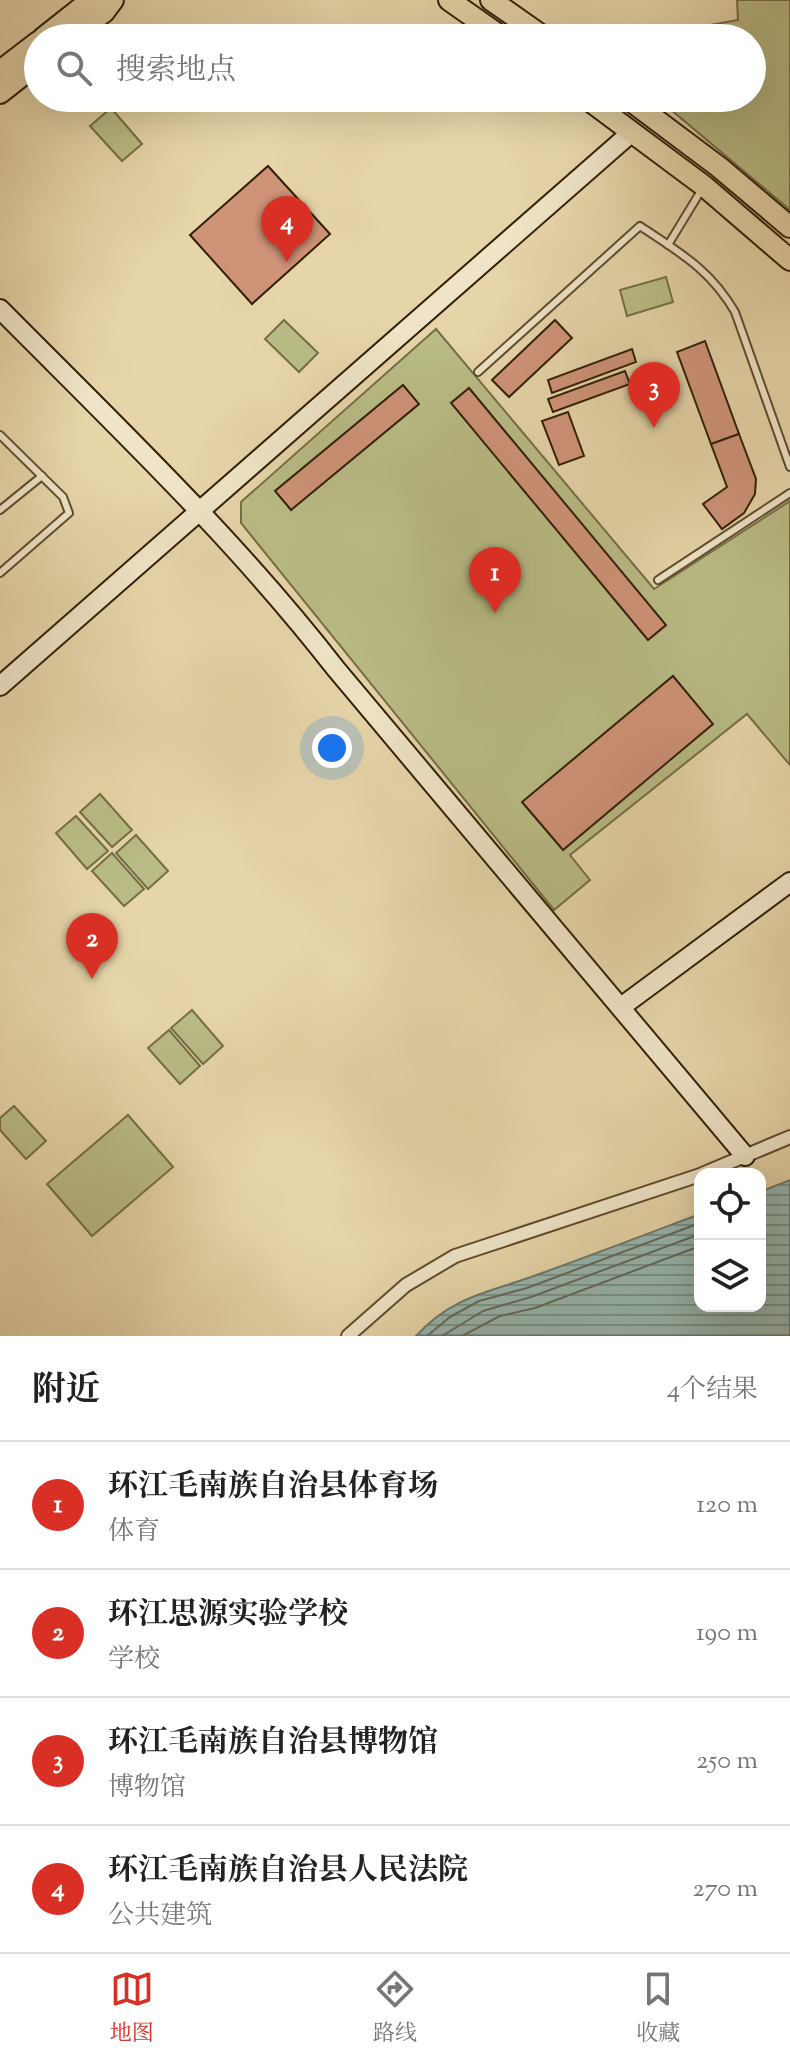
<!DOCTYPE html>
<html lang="zh">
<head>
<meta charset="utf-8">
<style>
  :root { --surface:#fff; --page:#f6f6f6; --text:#222; --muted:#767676; --line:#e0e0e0; --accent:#d93025 }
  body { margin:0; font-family:"Sorts Mill Goudy","Noto Serif SC",serif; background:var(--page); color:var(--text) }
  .controls { position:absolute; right:24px; bottom:24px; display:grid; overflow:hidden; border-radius:16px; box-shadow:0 8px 32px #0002 }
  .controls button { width:72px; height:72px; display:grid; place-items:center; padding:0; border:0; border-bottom:2px solid var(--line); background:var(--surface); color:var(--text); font:40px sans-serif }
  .you { position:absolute; left:332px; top:748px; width:28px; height:28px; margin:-20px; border:6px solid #fff; border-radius:50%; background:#1a73e8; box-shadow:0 0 0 12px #1a73e833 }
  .badge { display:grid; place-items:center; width:52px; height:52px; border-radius:50%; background:var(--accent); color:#fff; font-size:26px; font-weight:700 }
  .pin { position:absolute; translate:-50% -66px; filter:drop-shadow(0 2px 4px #0008) }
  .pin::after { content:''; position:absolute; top:42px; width:28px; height:24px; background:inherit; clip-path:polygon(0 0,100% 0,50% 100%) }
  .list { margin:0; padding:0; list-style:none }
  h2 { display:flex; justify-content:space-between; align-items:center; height:104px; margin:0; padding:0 32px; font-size:34px }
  h2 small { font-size:26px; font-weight:400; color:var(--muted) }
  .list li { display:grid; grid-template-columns:52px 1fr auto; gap:24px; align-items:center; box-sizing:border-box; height:128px; padding:0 32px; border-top:2px solid var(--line) }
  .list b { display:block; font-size:30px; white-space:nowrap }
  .list p { margin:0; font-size:26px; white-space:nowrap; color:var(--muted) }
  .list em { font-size:26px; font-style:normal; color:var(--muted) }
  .icon { flex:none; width:44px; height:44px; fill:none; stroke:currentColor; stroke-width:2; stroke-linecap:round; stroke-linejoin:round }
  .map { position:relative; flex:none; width:790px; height:1336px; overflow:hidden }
  .search { position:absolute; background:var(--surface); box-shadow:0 8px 32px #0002; left:24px; right:24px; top:24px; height:88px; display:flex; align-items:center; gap:20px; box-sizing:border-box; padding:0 28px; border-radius:44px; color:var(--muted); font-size:30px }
  .sheet { height:616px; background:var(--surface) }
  nav { display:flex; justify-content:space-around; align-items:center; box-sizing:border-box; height:112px; border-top:2px solid var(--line); background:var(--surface); font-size:22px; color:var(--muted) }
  nav a { display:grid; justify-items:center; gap:4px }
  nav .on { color:var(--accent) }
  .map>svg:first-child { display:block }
  .green { fill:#b9bc85; stroke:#756e46; stroke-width:2 }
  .water { fill:url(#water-rules); stroke:#6e7a6c; stroke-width:2 }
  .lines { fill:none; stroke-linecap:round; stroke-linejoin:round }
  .shore { stroke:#646b5b; stroke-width:2 }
  .building { fill:#cf9378; stroke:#311f06; stroke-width:2 }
  .lane-casing { stroke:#5e4c2f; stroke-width:10 }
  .street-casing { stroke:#5e4c2f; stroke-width:16 }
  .secondary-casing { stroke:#311f06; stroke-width:22 }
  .primary-casing { stroke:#311f06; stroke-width:24 }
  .lane { stroke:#efe4c7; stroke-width:6 }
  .street { stroke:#efe4c7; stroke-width:12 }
  .secondary { stroke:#efe4c7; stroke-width:18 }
  .primary { stroke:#e6d5a9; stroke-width:20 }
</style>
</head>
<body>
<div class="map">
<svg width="790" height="1336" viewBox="0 0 790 1336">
  <defs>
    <pattern id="water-rules" width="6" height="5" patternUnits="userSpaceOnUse" patternTransform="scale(2)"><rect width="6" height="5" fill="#97b7b0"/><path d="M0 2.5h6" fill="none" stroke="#7c948d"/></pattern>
  </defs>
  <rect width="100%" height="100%" fill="#e6d5a9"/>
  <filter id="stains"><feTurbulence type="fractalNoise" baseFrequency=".0025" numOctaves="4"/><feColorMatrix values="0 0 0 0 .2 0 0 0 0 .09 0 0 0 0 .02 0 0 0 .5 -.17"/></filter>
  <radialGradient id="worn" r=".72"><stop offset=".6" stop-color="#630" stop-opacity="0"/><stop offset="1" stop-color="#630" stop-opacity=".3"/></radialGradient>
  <g class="green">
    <path d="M737 0H790V210L657 98H752V38H695L705 26 738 20Z"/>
    <path d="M111 108 142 144 122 161 90 126Z"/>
    <path d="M666 277 673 302 627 316 620 290Z"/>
    <path d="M284 320 318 353 299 372 265 339Z"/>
    <path d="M436 329 654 589 790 501V765L747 714 570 855 590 880 554 910 241 523V502Z"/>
    <path d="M100 794 132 830 112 847 80 812Z"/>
    <path d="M76 816 108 851 87 869 56 833Z"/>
    <path d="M136 835 168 871 148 889 116 853Z"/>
    <path d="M112 853 144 889 124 906 92 871Z"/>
    <path d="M192 1010 223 1046 203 1064 171 1028Z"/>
    <path d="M169 1030 200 1066 180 1084 148 1048Z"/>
    <path d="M14 1106 46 1141 26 1159 0 1130V1118Z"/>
    <path d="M128 1115 173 1167 92 1236 47 1184Z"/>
  </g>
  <path class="water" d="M790 1180V1336H416C454 1294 493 1292 542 1273 595 1254 647 1234 700 1214V1306H760V1192Z"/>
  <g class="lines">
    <g class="shore">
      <path d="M427 1336 450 1317 479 1301 527 1288 700 1223"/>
      <path d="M442 1336 483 1311 531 1297 700 1234"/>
      <path d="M462 1336 500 1316 535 1308 700 1246"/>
    </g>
  </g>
  <g class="building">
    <path d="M268 166 330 234 252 304 190 235Z"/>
    <path d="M555 320 572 338 509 397 492 380Z"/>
    <path d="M705 341 739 434 711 444 677 352Z"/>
    <path d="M632 349 636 362 552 393 548 380Z"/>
    <path d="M625 371 630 384 553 412 548 399Z"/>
    <path d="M403 385 419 404 291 510 275 491Z"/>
    <path d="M469 388 666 625 648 640 451 403Z"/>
    <path d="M568 412 584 456 559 465 542 421Z"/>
    <path d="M739 434 756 479 755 494 744 513 722 529 703 504 727 487 711 444Z"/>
    <path d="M673 676 713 724 563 850 522 802Z"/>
  </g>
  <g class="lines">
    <g class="lane-casing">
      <g id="lane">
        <path d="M668 245 702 189"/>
        <path d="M478 372 640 226C680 253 710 269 735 312L790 467"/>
        <path d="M0 435 63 497 69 513 0 573"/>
        <path d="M0 510 42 476"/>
        <path d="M658 580 790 493"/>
      </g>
    </g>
    <g class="street-casing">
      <g id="street">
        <path d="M702 1174 790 1137"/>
        <path d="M348 1336 406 1285 455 1256 700 1175"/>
      </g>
    </g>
    <g class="secondary-casing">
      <g id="secondary">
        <path d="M0 309C116 426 235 539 336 669L745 1156"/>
        <path d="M0 686 632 132"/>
        <path d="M621 1007 790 882"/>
      </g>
    </g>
    <g class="primary-casing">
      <g id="primary">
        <path d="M449 0 503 38"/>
        <path d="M491 0 545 38"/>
        <path d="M43 38 91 0"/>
        <path d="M70 38 104 12 113 0"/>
        <path d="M0 71 38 42"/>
        <path d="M0 93 38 63"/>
        <path d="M586 98 704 186 790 260"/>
        <path d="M627 98 719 167 790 227"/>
      </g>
    </g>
    <use href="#lane" class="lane"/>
    <use href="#street" class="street"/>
    <use href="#secondary" class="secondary"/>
    <use href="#primary" class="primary"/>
  </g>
  <rect width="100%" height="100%" filter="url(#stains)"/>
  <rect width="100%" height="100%" fill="url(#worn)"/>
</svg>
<div class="controls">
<button><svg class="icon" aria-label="locate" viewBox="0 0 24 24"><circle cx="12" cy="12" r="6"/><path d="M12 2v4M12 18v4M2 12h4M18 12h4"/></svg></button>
<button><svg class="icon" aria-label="layers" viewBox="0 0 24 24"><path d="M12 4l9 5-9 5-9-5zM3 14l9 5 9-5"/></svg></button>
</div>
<div class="you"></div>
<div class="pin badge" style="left:495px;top:613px">1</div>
<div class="pin badge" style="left:92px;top:979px">2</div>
<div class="pin badge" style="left:654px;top:428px">3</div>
<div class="pin badge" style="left:287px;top:262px">4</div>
<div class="search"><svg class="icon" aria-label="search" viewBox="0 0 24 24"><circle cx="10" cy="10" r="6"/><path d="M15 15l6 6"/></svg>搜索地点</div>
</div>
<section class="sheet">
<h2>附近<small>4个结果</small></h2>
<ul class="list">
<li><span class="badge">1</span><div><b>环江毛南族自治县体育场</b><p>体育</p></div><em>120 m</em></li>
<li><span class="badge">2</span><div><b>环江思源实验学校</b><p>学校</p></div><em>190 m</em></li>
<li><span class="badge">3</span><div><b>环江毛南族自治县博物馆</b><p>博物馆</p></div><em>250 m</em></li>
<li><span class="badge">4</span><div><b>环江毛南族自治县人民法院</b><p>公共建筑</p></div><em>270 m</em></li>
</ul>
</section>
<nav>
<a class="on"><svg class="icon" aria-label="map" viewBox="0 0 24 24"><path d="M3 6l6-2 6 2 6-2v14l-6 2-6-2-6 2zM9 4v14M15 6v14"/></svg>地图</a>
<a><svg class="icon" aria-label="directions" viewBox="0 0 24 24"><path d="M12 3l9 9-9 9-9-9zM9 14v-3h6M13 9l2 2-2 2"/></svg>路线</a>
<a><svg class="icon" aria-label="saved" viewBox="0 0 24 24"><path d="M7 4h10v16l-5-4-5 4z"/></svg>收藏</a>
</nav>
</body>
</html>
